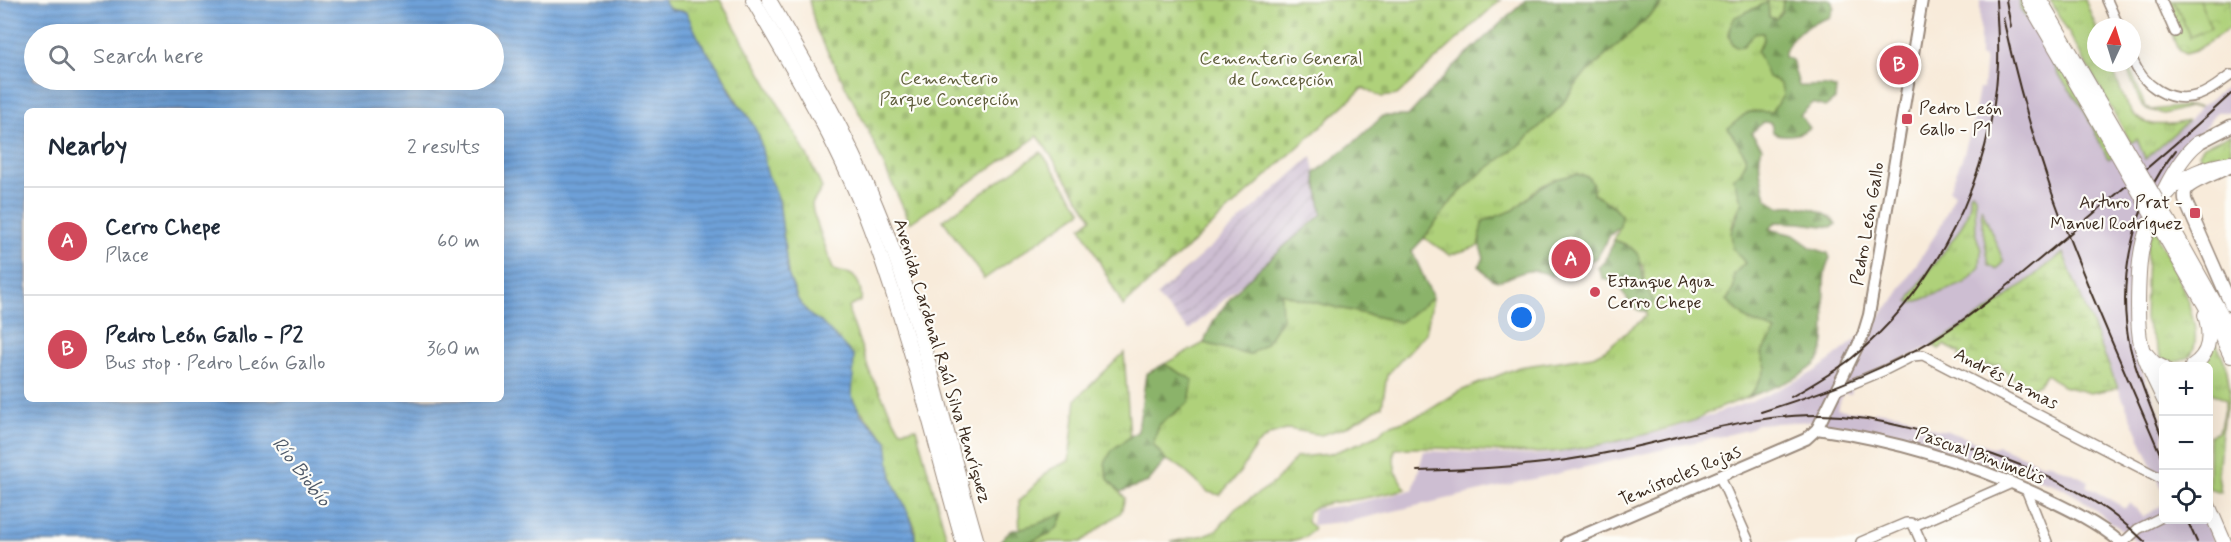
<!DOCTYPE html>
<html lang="en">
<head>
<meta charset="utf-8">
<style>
  :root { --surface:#fff; --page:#f2f2f3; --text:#1f2937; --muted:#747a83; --line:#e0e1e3; --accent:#d1495b }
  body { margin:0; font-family:Mynerve,sans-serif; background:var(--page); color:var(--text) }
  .controls { position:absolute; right:18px; bottom:18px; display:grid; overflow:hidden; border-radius:9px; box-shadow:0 6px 24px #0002 }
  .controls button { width:54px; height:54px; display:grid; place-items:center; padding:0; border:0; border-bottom:2px solid var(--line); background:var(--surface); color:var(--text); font:30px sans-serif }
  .compass { position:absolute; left:2087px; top:18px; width:54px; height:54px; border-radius:50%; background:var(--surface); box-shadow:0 6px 24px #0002; rotate:4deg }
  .you { position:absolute; left:1522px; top:318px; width:21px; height:21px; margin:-15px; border:4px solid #fff; border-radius:50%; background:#1a73e8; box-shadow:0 0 0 9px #1a73e833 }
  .badge { display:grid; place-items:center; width:39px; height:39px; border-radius:50%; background:var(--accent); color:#fff; font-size:20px; font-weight:700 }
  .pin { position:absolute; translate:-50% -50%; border:3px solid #fff; box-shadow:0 2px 6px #0006 }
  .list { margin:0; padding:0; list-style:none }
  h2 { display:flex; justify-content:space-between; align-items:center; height:78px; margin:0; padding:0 24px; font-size:26px }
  h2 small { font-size:20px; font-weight:400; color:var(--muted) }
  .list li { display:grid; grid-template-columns:39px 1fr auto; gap:18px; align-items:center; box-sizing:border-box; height:108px; padding:0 24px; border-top:2px solid var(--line) }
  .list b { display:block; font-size:22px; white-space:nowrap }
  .list p { margin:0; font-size:20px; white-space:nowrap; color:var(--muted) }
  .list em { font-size:20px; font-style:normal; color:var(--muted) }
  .icon { flex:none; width:33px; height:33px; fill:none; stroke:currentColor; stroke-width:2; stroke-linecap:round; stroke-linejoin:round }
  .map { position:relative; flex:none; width:2231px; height:542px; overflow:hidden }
  .search { position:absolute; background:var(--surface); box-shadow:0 6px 24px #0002; left:24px; top:24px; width:480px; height:66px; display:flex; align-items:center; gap:15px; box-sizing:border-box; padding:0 21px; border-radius:33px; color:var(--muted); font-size:22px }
  .panel { position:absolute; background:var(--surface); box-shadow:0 6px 24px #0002; left:24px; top:108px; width:480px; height:294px; border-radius:9px }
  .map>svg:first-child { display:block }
  .industrial { fill:url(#industrial-furrows) }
  .railway { fill:#cdbed2 }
  .grass { fill:url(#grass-tufts); stroke:#757e4c; stroke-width:1.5 }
  .forest { fill:url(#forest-firs); stroke:#636e44; stroke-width:1.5 }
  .wetland { fill:url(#wetland-marsh); stroke:#757e4c; stroke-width:1.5 }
  .cemetery { fill:url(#cemetery-stones); stroke:#757e4c; stroke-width:1.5 }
  .park { fill:url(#park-crowns); stroke:#757e4c; stroke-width:1.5 }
  .pitch { fill:#afd17a; stroke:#757e4c; stroke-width:1.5 }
  .water { fill:url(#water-rules); stroke:#54667c; stroke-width:1.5; fill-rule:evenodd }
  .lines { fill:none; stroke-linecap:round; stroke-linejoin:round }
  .minor-casing { stroke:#9a8a7c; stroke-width:12 }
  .tertiary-casing { stroke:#9a8a7c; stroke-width:14 }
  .secondary-casing { stroke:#9a8a7c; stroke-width:15 }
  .primary-casing { stroke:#9a8a7c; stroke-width:16 }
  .minor { stroke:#fff; stroke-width:9 }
  .tertiary { stroke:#fff; stroke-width:10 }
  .secondary { stroke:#fff; stroke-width:12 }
  .primary { stroke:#fff; stroke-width:14 }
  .rail { stroke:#3b2a1e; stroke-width:2 }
  .primary-bridge-casing { stroke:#9a8a7c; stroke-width:16; stroke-linecap:butt }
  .primary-bridge { stroke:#fff; stroke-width:14 }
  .poi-dot { fill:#d1495b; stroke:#fdfcf7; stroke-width:2 }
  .labels { text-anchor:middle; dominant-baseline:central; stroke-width:4.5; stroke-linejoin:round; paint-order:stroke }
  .park-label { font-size:18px; fill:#5e5c3a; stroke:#fdfcf7 }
  .poi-label { font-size:18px; fill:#3b2a1e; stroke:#fdfcf7; text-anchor:start }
  .street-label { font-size:18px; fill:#3b2a1e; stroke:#fdfcf7 }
  .water-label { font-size:20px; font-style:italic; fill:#4f5a69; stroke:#fdfcf7 }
</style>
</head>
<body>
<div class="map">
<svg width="2231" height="542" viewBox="0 0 2231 542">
  <defs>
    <pattern id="industrial-furrows" width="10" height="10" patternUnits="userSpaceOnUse" patternTransform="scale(1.5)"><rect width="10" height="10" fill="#cdbed2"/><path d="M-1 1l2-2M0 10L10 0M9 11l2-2" fill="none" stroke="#b1a3b4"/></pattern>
    <pattern id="grass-tufts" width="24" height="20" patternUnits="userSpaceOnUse" patternTransform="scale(1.5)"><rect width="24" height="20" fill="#afd17a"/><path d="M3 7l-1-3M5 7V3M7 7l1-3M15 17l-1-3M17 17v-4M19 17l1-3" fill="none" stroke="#97b469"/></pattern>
    <pattern id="forest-firs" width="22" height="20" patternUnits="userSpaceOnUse" patternTransform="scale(1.5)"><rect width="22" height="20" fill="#8bb36a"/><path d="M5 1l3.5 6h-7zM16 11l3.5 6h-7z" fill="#739257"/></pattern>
    <pattern id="wetland-marsh" width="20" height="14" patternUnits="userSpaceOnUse" patternTransform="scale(1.5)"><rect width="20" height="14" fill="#afd17a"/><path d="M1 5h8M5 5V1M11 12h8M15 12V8" fill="none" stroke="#97b469"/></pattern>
    <pattern id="cemetery-stones" width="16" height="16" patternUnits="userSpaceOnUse" patternTransform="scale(1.5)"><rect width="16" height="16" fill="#afd17a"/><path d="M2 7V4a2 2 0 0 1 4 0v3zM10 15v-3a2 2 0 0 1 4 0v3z" fill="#97b469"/></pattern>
    <pattern id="park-crowns" width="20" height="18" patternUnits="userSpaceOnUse" patternTransform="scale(1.5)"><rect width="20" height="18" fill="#afd17a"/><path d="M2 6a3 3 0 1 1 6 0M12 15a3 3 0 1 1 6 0" fill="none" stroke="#97b469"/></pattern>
    <pattern id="water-rules" width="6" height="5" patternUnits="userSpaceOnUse" patternTransform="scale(1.5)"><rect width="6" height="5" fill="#6ea1d9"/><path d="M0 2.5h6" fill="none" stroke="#5c83af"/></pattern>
  </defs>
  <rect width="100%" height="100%" fill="#fdfcf7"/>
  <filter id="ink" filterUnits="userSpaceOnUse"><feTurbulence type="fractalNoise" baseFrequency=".0167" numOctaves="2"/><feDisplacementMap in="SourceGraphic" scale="12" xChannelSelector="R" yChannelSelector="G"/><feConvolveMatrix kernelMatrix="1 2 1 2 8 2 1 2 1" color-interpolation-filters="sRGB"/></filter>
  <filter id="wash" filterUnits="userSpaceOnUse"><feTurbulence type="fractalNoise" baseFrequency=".008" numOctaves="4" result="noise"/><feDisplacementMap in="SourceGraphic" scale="24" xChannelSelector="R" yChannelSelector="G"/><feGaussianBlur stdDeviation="1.35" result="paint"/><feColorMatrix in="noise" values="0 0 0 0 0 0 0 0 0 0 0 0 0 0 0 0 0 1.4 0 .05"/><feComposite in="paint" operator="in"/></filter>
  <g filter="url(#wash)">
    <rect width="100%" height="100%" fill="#f8ebda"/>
    <path class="industrial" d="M1312 156 1323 214 1189 330 1156 296Z"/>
    <path class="railway" d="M1980 0H2018L2021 10 2043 38 2055 67 2082 106 2108 159 2137 139 2146 158 2188 122 2201 107 2231 83V112H2217L2199 134 2173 159 2165 172 2151 199 2139 229 2134 258 2131 335 2143 373 2163 422V491L2113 376 2031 277 1994 307 1933 345 1853 384 1851 394 1843 393 1837 409 1873 414 1875 411 1900 414 1918 420 1919 423 1935 429 1948 431 1993 448 1998 446 2045 465 2047 462 2089 481 2086 486 2125 508 2130 503 2144 517 2163 504 2164 520H2204L2214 542H2137L2081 499 2059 486 1892 434 1814 421 1757 424 1748 430 1350 521 1312 525 1314 509 1346 505 1413 490 1424 451 1529 455 1557 453 1669 430 1760 398 1814 372 1833 358 1864 333 1893 301 1939 229 1955 194 1949 190 1963 156 1973 122 1979 89H1983L1985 66 1984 58 1980 56Z"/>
    <g class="grass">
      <path d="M664 0H720L808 157 822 188 812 204 813 212 833 269C838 273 841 272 847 273 859 276 862 290 861 301L849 307V312L871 375 897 425 901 430 916 428 948 542H915V527L895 486 888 466 887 441 856 405 852 397V380L830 332 821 322 811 316 798 300 788 274 779 200 770 182 764 163 740 106 720 70 706 52 683 11 669 9Z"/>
      <path d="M1661 0H1785L1783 2 1782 11 1776 19 1769 17 1768 2 1730 26 1729 35 1732 44 1743 46 1755 33H1763L1764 39 1757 51 1783 88V96L1771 113C1756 111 1748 108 1738 121L1746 162C1738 177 1735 187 1742 202 1728 228 1727 240 1745 263L1734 274V288L1727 300 1748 320 1777 331 1761 353 1766 367 1754 391 1748 397 1705 414 1699 419C1654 433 1598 448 1551 452 1499 456 1447 444 1395 449 1392 465 1396 476 1406 489 1391 493 1375 496 1359 499 1341 502 1323 501 1308 512L1307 522 1314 528 1306 537 1287 542H1171L1205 535 1218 529 1235 509 1275 482 1297 457 1330 454 1362 442 1379 434 1386 427 1423 414 1458 392 1519 367 1593 356 1605 350 1646 316V311L1654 302 1646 289 1643 265 1625 244 1614 240 1620 227 1621 215 1612 205 1593 194 1577 174 1556 179 1540 187 1514 210 1480 232 1479 246 1450 255 1424 238 1454 198 1481 173 1521 144 1560 107 1581 78 1660 6Z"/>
      <path d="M2018 0H2023L2114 155 2108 159 2082 106 2058 74 2043 38 2021 10Z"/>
      <path d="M2050 0H2085L2096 27V63H2110C2129 109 2129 135 2188 121L2145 159 2137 139 2131 143Z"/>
      <path d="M2125 63H2128L2145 106 2151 110 2186 106 2201 107H2189L2164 114 2146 109 2140 102Z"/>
      <path d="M1972 192 1975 196 1976 235 1981 250 1980 267 1965 283 1913 303 1909 302C1921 272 1975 227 1970 194Z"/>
      <path d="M1981 207 2004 262 1997 270 1989 265C1986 245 1981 227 1981 207Z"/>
      <path d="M2153 226 2160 235 2158 239C2173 265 2231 372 2163 361L2145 320 2147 247Z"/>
      <path d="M1280 292 1300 299 1399 322 1433 298 1426 333 1387 375 1382 406 1346 427 1321 435 1289 429 1270 435 1256 446 1240 472 1220 495 1208 492 1179 466 1166 460 1153 444 1159 425 1189 402 1192 381 1164 364 1204 343 1249 355Z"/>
      <path d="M2215 340 2226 365 2230 390 2229 400 2223 419 2218 475 2221 492 2209 488V436L2219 432 2226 400 2209 392 2208 366H2198Z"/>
      <path d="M1124 353 1130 437 1112 450 1108 479 1125 498 1121 512 1081 542H1020L1019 501 1051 469 1069 461 1076 399Z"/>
    </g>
    <g class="forest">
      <path d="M1526 0H1661L1660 6 1581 78 1560 107 1521 144 1481 173 1454 198 1424 238 1412 251 1433 298 1400 322 1300 299 1281 293 1282 319 1266 344 1249 355 1204 343C1219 294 1284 248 1322 214L1315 173 1359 138 1383 116H1408L1453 67Z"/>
      <path d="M1785 0H1831L1834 7 1830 17C1810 24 1788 33 1784 57L1792 60 1799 86C1812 87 1825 83 1836 89L1835 99 1825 107 1813 103 1800 115 1810 128C1799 135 1784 138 1773 132L1771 123 1764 122 1751 133 1762 147C1756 164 1762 180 1766 198L1779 207C1795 203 1827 209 1836 224L1831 227 1800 223 1776 222 1769 229 1794 235 1812 248 1828 253 1830 258C1823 270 1824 286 1824 299 1825 315 1826 341 1821 356 1813 375 1767 390 1748 397L1754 391 1766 367 1761 354 1776 331 1748 320 1727 300 1734 288V274L1745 263 1733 248 1731 233 1742 202 1733 178 1740 173 1746 162 1745 155 1728 128C1751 111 1740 111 1771 112L1783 96C1783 84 1778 81 1768 77L1757 51 1764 39 1763 33H1755L1743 46 1736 47C1726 39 1730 27 1735 17L1768 2 1769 17 1776 19 1782 11 1783 2Z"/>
      <path d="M1577 174 1588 177 1593 184V194L1612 205 1621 215 1620 227 1610 235 1597 258 1552 276C1545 273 1537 270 1529 271 1505 274 1499 294 1479 266L1484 258C1478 244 1479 235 1483 221L1514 210 1540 187 1556 179Z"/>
      <path d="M1614 240C1651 253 1635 263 1647 289 1649 294 1652 298 1654 302L1646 311C1629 313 1626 290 1613 282 1610 280 1606 280 1603 279L1598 268 1605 261Z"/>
      <path d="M1164 364 1193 380 1189 402 1159 425 1153 444 1166 460 1148 482 1120 492 1108 479 1105 463 1112 450 1138 431 1146 374Z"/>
      <path d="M1064 513 1059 526 1051 533 1029 542H999L1010 531 1037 524Z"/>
    </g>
    <path class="wetland" d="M2063 253 2118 388 2090 393 2063 386 2046 374 2039 384 2032 388 2008 375 1999 364 1991 367 1981 364 1977 367 1966 363 1959 357 1960 353 1944 345 1939 349 1933 345 1994 307Z"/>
    <path class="cemetery" d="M809 0H1500L1397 95 1382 97 1363 88 1123 306 1081 227 1092 218 1038 136 910 223 867 128 816 29Z"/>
    <g class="park">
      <path d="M2161 0H2231V27L2195 51 2185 54 2178 50 2172 35 2175 34Z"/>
      <path d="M2231 134V155L2203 164 2199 153 2204 146Z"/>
    </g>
    <g class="pitch">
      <path d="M2174 0H2199L2211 28 2190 37Z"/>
      <path d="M1041 152 1082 211 984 279 943 220Z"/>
    </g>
    <path class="water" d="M0 0H664C667 12 676 10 686 12L701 43 720 70 735 100 749 117 759 136 767 173 779 200 788 274 798 300 811 316 821 322 854 356 852 397 861 414 887 441C889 456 889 469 894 484 902 504 916 520 915 542H0ZM34 34H494V80H34ZM27 111H501V399H27Z"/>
  </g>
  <g filter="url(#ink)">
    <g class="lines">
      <g class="minor-casing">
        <g id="minor">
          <path d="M2107 0 2119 27"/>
          <path d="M2161 0 2175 32"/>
          <path d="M2132 59C2143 85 2169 105 2199 95 2211 91 2221 82 2231 75"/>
          <path d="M1837 390 1885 370 1913 356 1923 355 2164 480"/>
          <path d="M1720 477 1749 542"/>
          <path d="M2026 489 2047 542"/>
          <path d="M1914 526 1921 542"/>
          <path d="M1861 542 1906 523H1911L1914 526 2012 483"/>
          <path d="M2124 542 2138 529 2164 516"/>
        </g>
      </g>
      <g class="tertiary-casing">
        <g id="tertiary">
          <path d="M1817 429C1894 440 1967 462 2037 494 2066 508 2095 521 2120 542"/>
          <path d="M1567 542 1806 439 1817 429 1863 335 1869 315 1922 0"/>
        </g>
      </g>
      <g class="secondary-casing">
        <g id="secondary">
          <path d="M2198 143 2231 126"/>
          <path d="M2231 166C2222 171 2190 182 2186 190 2184 193 2185 196 2185 200L2231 305"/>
        </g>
      </g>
      <g class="primary-casing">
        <g id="primary">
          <path d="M753 0C796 74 840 147 870 227 909 330 933 437 963 542"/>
          <path d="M769 0C808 67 847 134 876 206 921 314 944 430 977 542"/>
          <path d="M2028 0 2117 153"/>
          <path d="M2040 0 2125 147"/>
          <path d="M2167 194C2183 174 2206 167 2231 163"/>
          <path d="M2168 220 2231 332"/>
          <path d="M2162 231 2216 324 2231 356"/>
          <path d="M2146 354 2154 363 2164 368"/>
          <path d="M2192 366C2211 354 2211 335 2205 315"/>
          <path d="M2164 400C2156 382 2145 363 2141 344 2136 324 2138 268 2142 248 2148 220 2175 160 2198 143"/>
          <path d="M2208 505 2224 542"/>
        </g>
      </g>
      <use href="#minor" class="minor"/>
      <use href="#tertiary" class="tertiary"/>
      <use href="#secondary" class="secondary"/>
      <use href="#primary" class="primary"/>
      <g class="rail">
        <path d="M2006 0 2011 27"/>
        <path d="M2003 18C2016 77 2032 135 2052 193 2085 284 2126 373 2164 463"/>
        <path d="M1791 397C1812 385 1833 373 1852 358 1938 287 1992 175 1998 64 1999 42 1997 21 1996 0"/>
        <path d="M1761 412C1814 395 1867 377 1917 349 1971 319 2018 277 2066 237 2121 190 2177 144 2231 94"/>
        <path d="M2164 443C2153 411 2138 380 2130 347 2116 282 2133 202 2176 150"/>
        <path d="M1417 471C1482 469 1547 466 1611 452 1681 438 1749 414 1821 415 1881 416 1937 435 1993 455 2050 475 2102 499 2145 542"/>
        <path d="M2187 520 2197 542"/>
      </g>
      <g class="primary-bridge-casing">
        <g id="primary-bridge">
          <path d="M2125 147 2168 220"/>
          <path d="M2117 153 2162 231"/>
        </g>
      </g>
      <use href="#primary-bridge" class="primary-bridge"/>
    </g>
  </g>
  <g class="poi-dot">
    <rect x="1901" y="113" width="12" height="12" rx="3"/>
    <rect x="2189" y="207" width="12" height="12" rx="3"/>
    <circle cx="1595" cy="292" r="6"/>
  </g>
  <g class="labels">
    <g class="park-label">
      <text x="1281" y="59">Cementerio General<tspan x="1281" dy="21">de Concepción</tspan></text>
      <text x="949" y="79">Cementerio<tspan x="949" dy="21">Parque Concepción</tspan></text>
    </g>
    <g class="poi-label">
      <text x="1919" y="109">Pedro León<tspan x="1919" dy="21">Gallo - P1</tspan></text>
      <text x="2183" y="203" text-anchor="end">Arturo Prat -<tspan x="2183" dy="21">Manuel Rodríguez</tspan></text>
      <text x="1607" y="282">Estanque Agua<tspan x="1607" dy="21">Cerro Chepe</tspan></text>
    </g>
    <g class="street-label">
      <text transform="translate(1868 224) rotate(-80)">Pedro León Gallo</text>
      <text transform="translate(942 361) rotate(73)">Avenida Cardenal Raúl Silva Henríquez</text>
      <text transform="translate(2006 379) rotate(27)">Andrés Lamas</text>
      <text transform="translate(1980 456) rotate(20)">Pascual Binimelis</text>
      <text transform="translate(1680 476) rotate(-23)">Temístocles Rojas</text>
    </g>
    <g class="water-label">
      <text transform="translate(301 472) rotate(52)">Río Biobío</text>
    </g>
  </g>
</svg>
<div class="controls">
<button>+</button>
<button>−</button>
<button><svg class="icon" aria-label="locate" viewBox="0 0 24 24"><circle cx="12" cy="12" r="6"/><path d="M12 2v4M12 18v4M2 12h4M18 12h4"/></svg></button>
</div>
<svg class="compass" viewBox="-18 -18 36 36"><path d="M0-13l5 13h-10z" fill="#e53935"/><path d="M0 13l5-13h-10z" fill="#747a83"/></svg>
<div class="you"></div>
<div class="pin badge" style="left:1571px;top:259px">A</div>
<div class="pin badge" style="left:1899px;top:65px">B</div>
<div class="search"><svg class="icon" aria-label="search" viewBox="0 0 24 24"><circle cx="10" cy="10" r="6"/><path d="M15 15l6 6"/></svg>Search here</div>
<section class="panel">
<h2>Nearby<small>2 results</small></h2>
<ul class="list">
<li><span class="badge">A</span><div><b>Cerro Chepe</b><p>Place</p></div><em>60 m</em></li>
<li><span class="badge">B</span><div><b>Pedro León Gallo - P2</b><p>Bus stop · Pedro León Gallo</p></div><em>360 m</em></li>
</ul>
</section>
</div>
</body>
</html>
